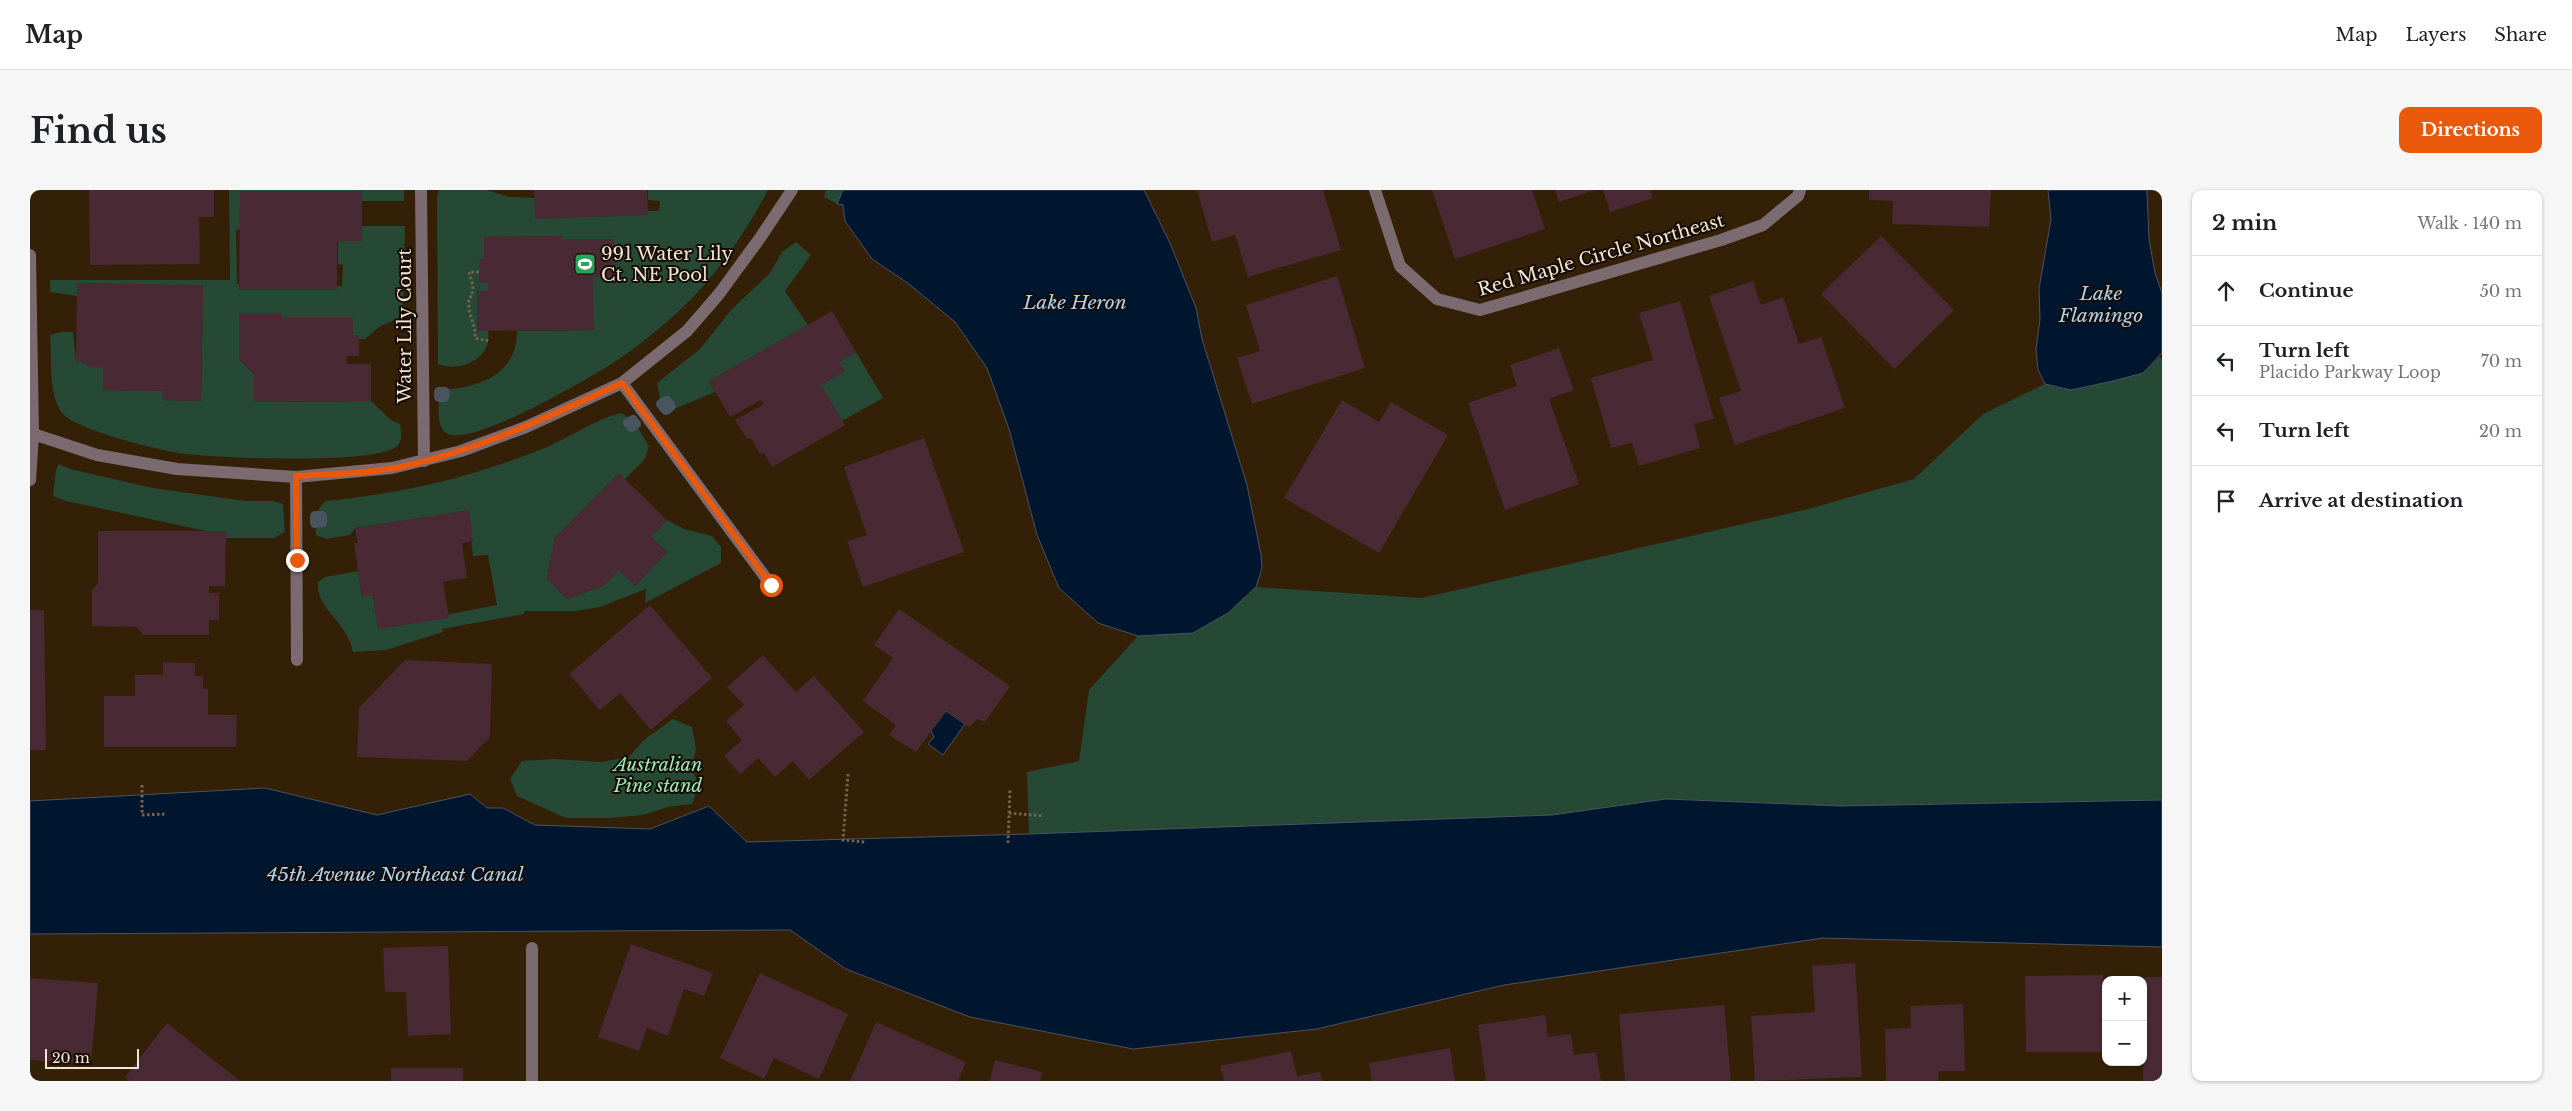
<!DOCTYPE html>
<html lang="en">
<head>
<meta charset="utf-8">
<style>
  :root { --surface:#fff; --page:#f6f6f6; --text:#202124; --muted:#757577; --line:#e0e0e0; --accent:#ea580c }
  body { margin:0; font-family:"Libre Baskerville",serif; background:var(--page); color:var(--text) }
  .controls { position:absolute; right:15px; bottom:15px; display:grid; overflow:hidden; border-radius:10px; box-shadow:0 1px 4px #0004 }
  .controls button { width:45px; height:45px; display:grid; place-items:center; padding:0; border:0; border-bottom:1px solid var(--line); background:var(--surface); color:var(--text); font:25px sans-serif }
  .scale { position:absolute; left:15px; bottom:12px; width:94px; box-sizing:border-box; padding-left:5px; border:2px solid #f3e5d6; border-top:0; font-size:14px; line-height:18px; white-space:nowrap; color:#f3e5d6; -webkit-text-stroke:4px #150c03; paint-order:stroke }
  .stop { position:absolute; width:15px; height:15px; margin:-11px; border:4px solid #ea580c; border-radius:50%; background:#fff }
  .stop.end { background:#ea580c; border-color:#fff; box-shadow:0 1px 5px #0008 }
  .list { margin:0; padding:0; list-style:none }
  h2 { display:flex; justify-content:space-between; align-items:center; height:65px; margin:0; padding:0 20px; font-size:21px }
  h2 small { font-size:16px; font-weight:400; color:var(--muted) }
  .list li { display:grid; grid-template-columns:32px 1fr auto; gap:15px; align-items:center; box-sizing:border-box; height:70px; padding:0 20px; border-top:1px solid var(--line) }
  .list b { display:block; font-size:19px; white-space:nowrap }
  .list p { margin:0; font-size:16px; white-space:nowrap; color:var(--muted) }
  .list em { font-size:16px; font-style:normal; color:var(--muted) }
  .icon { flex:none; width:28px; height:28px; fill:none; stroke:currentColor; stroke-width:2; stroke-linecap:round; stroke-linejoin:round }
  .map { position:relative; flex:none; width:2132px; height:891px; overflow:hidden; border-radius:10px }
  header { display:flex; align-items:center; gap:30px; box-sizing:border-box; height:70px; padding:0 25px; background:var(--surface); border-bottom:1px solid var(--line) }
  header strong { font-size:24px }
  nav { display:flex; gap:28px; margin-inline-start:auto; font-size:18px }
  .intro { display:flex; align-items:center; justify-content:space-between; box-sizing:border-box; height:120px; padding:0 30px }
  h1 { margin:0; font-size:35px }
  .button { padding:12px 22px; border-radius:10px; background:var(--accent); color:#fff; font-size:18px; font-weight:700 }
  main { display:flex; gap:30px; padding:0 30px }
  aside { flex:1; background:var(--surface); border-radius:10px; box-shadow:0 1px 4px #0004 }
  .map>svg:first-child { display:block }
  .green { fill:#254935 }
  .water { fill:#00162e; stroke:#495460 }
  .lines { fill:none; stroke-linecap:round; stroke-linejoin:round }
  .stream { stroke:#495460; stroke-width:10 }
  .building { fill:#492933 }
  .path { stroke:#75634d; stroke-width:3; stroke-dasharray:2.5 2.5; stroke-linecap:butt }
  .minor { stroke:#7b6a6f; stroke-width:12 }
  .route { stroke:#ea580c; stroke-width:6 }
  .labels { text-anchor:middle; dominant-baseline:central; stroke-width:4; stroke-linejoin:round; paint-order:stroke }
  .poi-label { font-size:18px; fill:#f3e5d6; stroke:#150c03; text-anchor:start }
  .street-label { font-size:18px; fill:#f3e5d6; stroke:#150c03 }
  .park-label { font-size:18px; font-style:italic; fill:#9aecbb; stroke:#150c03 }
  .water-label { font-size:19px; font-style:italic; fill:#add2f5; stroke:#150c03 }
</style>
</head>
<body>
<header>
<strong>Map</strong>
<nav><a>Map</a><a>Layers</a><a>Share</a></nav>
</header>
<div class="intro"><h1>Find us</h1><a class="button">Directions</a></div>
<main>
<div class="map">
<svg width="2132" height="891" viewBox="0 0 2132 891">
  <rect width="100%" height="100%" fill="#342006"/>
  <g class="green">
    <path d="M199 0H374V11H332L220 39 206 40 207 94 312 96 313 75 308 74V42L332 36H375L373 126 349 137 335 149H329V145H323V128H252V123L209 124V169L224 184V212L341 211 361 230 370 234C371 241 373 251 367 256 348 275 189 268 157 264 134 262 45 240 32 223 18 204 22 169 20 145L31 142H43L46 171 73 177V200L133 201V210L171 211 173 96 47 93V106L20 102V90H200Z"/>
    <path d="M409 0H457L479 7 506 8 618 25V21H629L630 11 618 10V0H738C719 36 693 76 665 105 641 130 614 152 586 171 562 187 439 259 416 243 405 236 410 211 409 200 447 198 487 186 487 141L563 140V87L531 86V46L454 47V69H449V93H458V101H447C454 125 471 156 443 171 431 178 421 178 408 174L407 8Z"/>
    <path d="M796 0H813L807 14 794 7Z"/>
    <path d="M766 52 781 65 755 101 778 135 679 191 685 202 637 222 631 214 627 193 670 159 702 119 740 83 752 62Z"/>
    <path d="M826 162 853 208 812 231 791 195 814 181 809 172Z"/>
    <path d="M2129 167 2132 169V610L1810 616 1636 609 1522 625 999 644 997 582 1049 571 1059 500 1108 446 1163 443 1198 423 1226 397 1392 408 1778 319 1884 289 1953 224 2015 194 2041 200 2113 183Z"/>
    <path d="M591 223 603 230 619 256 615 269 595 289 588 284 525 348 517 388 537 409 573 396 589 380 605 396 637 362 621 347 637 330 654 339 682 346 691 357V373L615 413 616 399 570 417 545 421H495L494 424 412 439 413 442 356 460 323 462C317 431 285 418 288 392L295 387 328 381 332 406 343 405 348 438 467 415 458 365 443 366 438 321 325 338 320 345 296 349 286 345C285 330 284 321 296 311 373 303 435 289 507 261 533 252 565 229 591 223Z"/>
    <path d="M29 274 40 279 123 298 216 311H243L253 314 255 342 244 348H196L195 341H176L36 311 23 306 26 280Z"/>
    <path d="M643 529 662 537 666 560 661 577 669 594 662 614 638 617 613 625 581 628H536L487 606 480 589 492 571 525 569 571 572 599 567 615 549Z"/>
  </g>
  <g class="water">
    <path d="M813 0H1114L1140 53 1166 118 1172 149 1217 295 1231 365 1232 378 1226 397 1198 423 1163 443 1108 446 1068 433 1029 398 1007 345 979 239 957 178 925 132 879 94 842 69 815 31 813 15 807 14Z"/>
    <path d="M2018 0H2117L2119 49 2125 83 2132 103V163L2113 183 2083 191 2041 200 2015 194 2008 180 2006 159 2010 129 2009 99 2021 29Z"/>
    <path d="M916 521 935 534 913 565 898 554 904 547 901 541Z"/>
    <path d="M235 598 347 625 440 604 457 618H473L505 635 620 639 679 616 717 652 999 644 1522 625 1636 609 1810 616 2132 610V757L1793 748 1474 795 1287 839 1103 859 940 827 816 779 760 740 0 744V611Z"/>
  </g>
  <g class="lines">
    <g class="stream">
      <path d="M409 202H415L414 207H409Z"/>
      <path d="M637 211 641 216 636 220 631 214Z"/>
      <path d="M603 230 606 234 602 237 598 233Z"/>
      <path d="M285 326H292V332L285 333Z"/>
    </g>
  </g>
  <g class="building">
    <path d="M59 0H184V27H169L170 74 60 75Z"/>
    <path d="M504 0H617L618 25 505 29Z"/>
    <path d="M1167 0H1293L1311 60 1218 87 1205 45 1182 52Z"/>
    <path d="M1402 0H1502L1515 39 1425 69Z"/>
    <path d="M1525 0H1565L1529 12Z"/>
    <path d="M1573 0H1620L1623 8 1580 22Z"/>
    <path d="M1839 0H1961L1959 37 1862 34 1863 11 1839 10Z"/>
    <path d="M210 1H332V51H307V100H209Z"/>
    <path d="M532 46V49H584L585 86 563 87 564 140 447 141V101H458V93H449V69H454V47Z"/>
    <path d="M1851 46 1924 120 1864 179 1791 104Z"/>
    <path d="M1307 86 1335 178 1222 214 1207 168 1230 161 1216 115Z"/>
    <path d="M1723 91 1731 115 1753 107 1769 154 1791 147 1815 218 1705 255 1689 208 1711 201 1679 106Z"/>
    <path d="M47 93 173 95 171 211 132 210 133 201 73 200V177H58L54 172H46Z"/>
    <path d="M1650 111 1684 229 1664 234 1670 258 1609 276 1602 253 1581 258 1561 188 1623 170 1609 123Z"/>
    <path d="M802 121 826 162 809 172 815 181 791 195 815 235 742 277 734 263 730 264 721 248 717 249 705 230 734 214 731 210 700 227 679 191Z"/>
    <path d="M209 123H252V128H323V145H329V166H317V174H341V211L224 212V184L209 169Z"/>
    <path d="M1529 158 1544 200 1519 209 1549 294 1475 320 1438 213 1487 196 1480 175Z"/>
    <path d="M1312 210 1349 232 1361 212 1418 245 1349 363 1254 308Z"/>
    <path d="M894 248 934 362 833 397 817 351 837 345 814 277Z"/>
    <path d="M589 283 637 330 621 347 637 362 605 396 589 380 573 396 537 409 517 388 525 348Z"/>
    <path d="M439 320 443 351 432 353 437 388 413 392 419 428 348 439 343 405 332 407 324 353H328L325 338Z"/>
    <path d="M68 341H196L195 396H179V403H189V430H179V445H113L107 437 62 436V400L68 393Z"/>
    <path d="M620 415 682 488 621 540 590 503 570 520 539 484Z"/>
    <path d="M869 419 980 496 955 532 947 529 940 537 916 521 886 562 859 545 866 535 833 511 863 468 844 455Z"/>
    <path d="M0 420H14L16 560H0Z"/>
    <path d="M733 465 766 502 784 486 834 542 779 590 763 571 745 587 728 568 710 584 694 566 712 550 696 531 714 515 697 497Z"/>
    <path d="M375 470 462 474 460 547 437 571 327 567 329 518Z"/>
    <path d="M133 472 165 473V486H173V499H178V525H207L206 557H74V506H105V485H133Z"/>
    <path d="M601 754 683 783 674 806 654 799 638 846 617 838 609 861 568 847Z"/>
    <path d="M418 756 421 844 378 846 376 802H355L353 758Z"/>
    <path d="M1825 773 1832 887 1725 891 1721 826 1785 822 1782 776Z"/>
    <path d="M730 783 818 824 789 889 744 868 734 889 690 868Z"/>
    <path d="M2073 785 2074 862H1996L1995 786Z"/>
    <path d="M2115 787H2132V891H2113Z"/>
    <path d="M0 788 68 793 61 874 0 870Z"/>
    <path d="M1933 814 1935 881H1908L1909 891H1856L1855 839 1881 838 1880 816Z"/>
    <path d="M1694 815 1701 891H1595L1589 824Z"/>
    <path d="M1515 825 1518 847 1541 844 1544 865 1566 862 1571 891H1456L1448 835Z"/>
    <path d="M846 832 936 872 928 891H820Z"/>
    <path d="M137 833 210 891H99L95 887Z"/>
    <path d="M1420 858 1425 891H1342L1339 873Z"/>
    <path d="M1261 861 1267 886 1290 882 1292 891H1194L1190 876Z"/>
    <path d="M965 870 1012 882 1010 891H960Z"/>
    <rect x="361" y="878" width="72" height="13"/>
  </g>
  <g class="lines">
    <g class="path">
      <path d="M449 82H439L443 96 442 106 439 108C437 127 446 131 445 148L459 151"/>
      <path d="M818 584 813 650 835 652"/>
      <path d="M112 595V625L136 624"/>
      <path d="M979 623 1014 626"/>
      <path d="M978 653 980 600"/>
    </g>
    <g class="minor">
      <path d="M391 0 394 271"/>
      <path d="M1345 0 1370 76 1407 109 1450 120 1691 50 1733 35 1768 6 1770 0"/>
      <path d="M0 65 3 245 0 290"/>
      <path d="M592 193 741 395"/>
      <path d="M0 243 67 265 147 279 266 287 362 278 431 261 496 237 592 193 657 141 689 104 730 48 762 0"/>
      <path d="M266 287 267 470"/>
      <path d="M502 758V891"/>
    </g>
  </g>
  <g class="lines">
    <path class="route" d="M267 370 266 286C299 284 333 284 365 278 445 262 518 227 592 193L741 395"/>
  </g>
  <defs>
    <g id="stadium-square" transform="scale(1.125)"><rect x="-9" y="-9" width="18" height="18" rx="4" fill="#2e9e5b" stroke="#150c03"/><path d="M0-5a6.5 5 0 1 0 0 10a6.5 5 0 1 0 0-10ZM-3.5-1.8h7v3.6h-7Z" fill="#fff"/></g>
  </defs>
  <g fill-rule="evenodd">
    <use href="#stadium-square" x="555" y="74"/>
  </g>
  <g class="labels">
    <g class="poi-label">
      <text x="571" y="64">991 Water Lily<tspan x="571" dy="21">Ct. NE Pool</tspan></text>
    </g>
    <g class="street-label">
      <text transform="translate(1571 65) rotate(-16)">Red Maple Circle Northeast</text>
      <text transform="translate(375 136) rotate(-90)">Water Lily Court</text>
    </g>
    <g class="park-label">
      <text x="628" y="575">Australian<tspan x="628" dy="21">Pine stand</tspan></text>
    </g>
    <g class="water-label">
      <text x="2071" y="103">Lake<tspan x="2071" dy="22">Flamingo</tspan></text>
      <text x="1045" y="112">Lake Heron</text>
      <text x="365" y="684">45th Avenue Northeast Canal</text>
    </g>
  </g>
</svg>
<div class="controls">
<button>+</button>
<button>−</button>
</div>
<div class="scale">20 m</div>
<div class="stop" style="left:741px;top:395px"></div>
<div class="stop end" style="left:267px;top:370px"></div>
</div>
<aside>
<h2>2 min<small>Walk · 140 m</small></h2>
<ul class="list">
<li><svg class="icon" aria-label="ahead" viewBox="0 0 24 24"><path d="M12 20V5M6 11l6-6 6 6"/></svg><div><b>Continue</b></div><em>50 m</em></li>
<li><svg class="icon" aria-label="left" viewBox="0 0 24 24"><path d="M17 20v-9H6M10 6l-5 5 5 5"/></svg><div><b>Turn left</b><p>Placido Parkway Loop</p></div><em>70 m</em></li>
<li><svg class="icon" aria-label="left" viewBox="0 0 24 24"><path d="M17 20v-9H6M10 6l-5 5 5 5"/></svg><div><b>Turn left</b></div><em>20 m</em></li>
<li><svg class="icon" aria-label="arrive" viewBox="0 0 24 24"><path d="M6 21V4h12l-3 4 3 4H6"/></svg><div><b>Arrive at destination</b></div></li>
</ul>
</aside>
</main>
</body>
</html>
